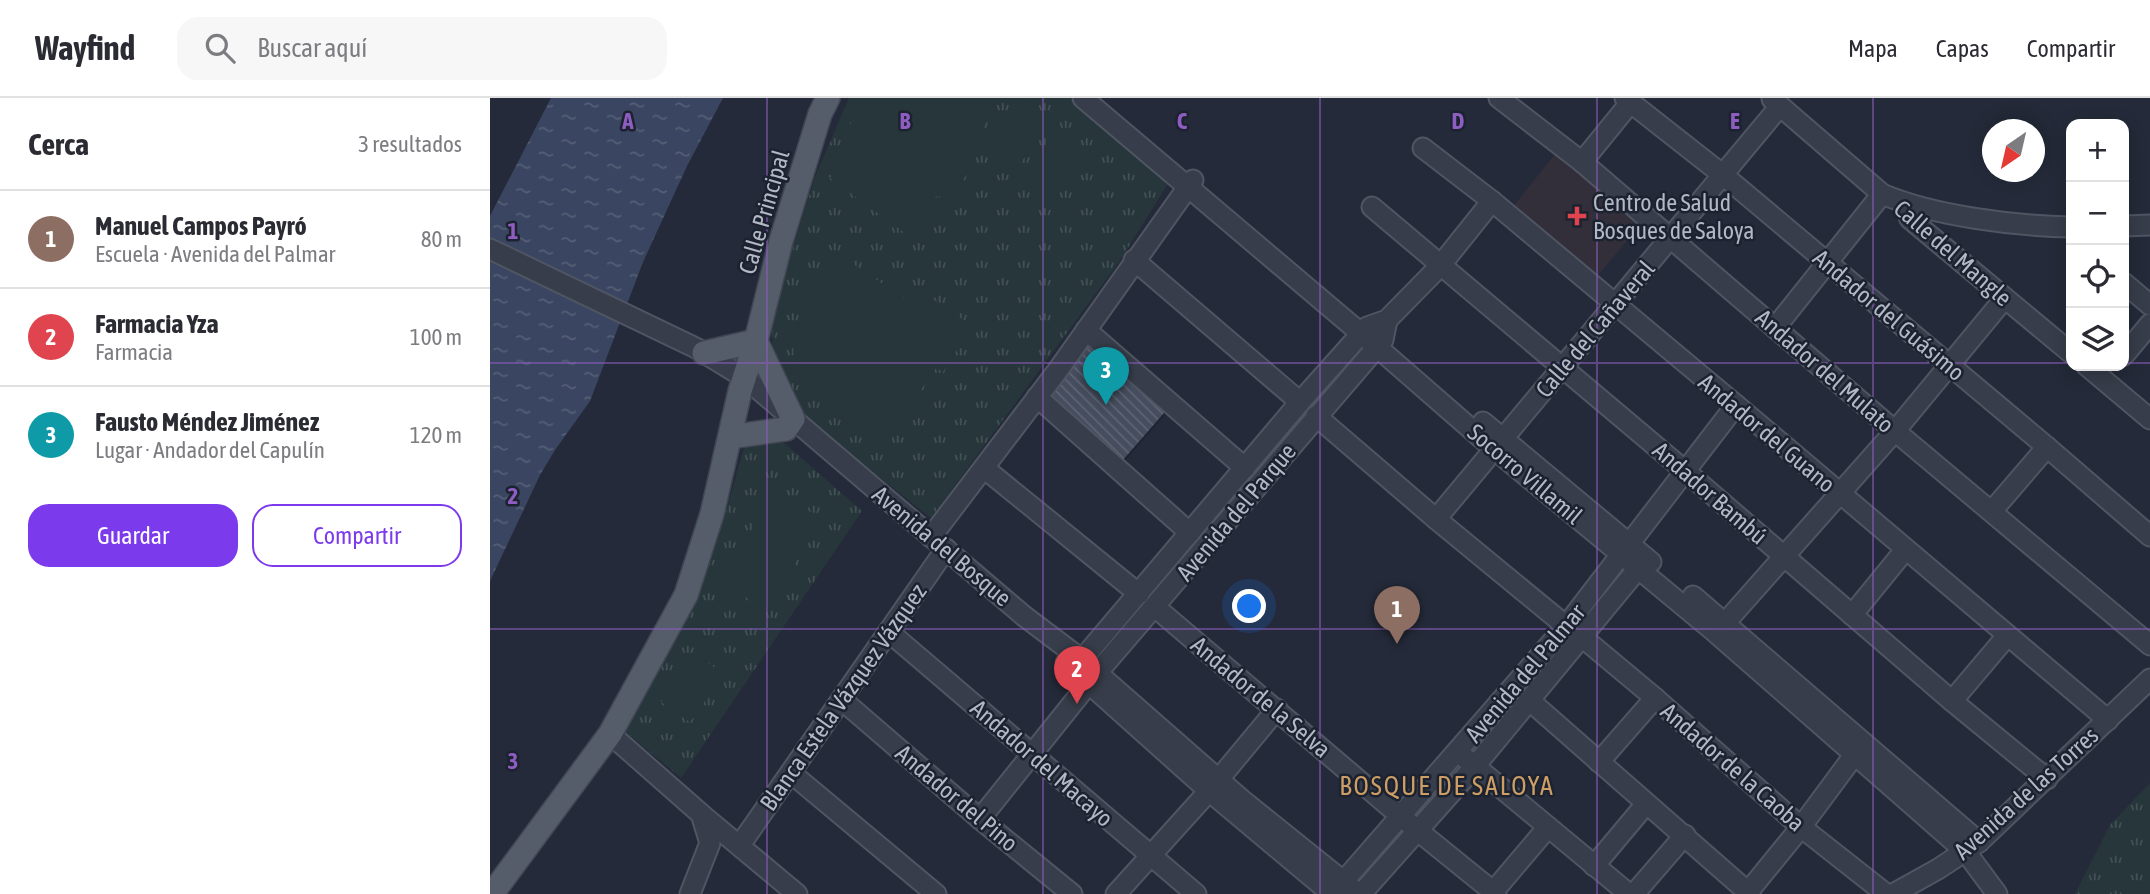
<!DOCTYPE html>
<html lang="es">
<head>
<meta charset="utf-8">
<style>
  :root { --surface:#fff; --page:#f7f7f7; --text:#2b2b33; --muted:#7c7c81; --line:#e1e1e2; --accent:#7c3aed }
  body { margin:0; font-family:"Asap Condensed",sans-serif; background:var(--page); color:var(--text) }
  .controls { position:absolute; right:21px; top:21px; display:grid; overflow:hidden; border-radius:14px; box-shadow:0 4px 18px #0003 }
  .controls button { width:63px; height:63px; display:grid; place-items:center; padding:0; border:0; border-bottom:2px solid var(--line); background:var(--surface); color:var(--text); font:35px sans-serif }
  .compass { position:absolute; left:1492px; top:21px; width:63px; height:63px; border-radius:50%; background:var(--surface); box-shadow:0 4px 18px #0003; rotate:214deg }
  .you { position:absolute; left:760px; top:509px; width:24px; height:24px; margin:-18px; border:5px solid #fff; border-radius:50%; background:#1a73e8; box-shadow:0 0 0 10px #1a73e833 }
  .badge { display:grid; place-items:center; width:46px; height:46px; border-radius:50%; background:var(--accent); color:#fff; font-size:23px; font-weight:700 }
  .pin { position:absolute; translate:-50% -58px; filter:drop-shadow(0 2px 4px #0008) }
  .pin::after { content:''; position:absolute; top:37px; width:24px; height:21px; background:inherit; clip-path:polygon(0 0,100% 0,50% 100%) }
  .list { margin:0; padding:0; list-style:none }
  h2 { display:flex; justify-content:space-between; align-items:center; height:91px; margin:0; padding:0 28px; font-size:30px }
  h2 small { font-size:23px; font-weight:400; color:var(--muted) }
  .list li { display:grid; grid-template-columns:46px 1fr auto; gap:21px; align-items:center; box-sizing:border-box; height:98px; padding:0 28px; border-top:2px solid var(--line) }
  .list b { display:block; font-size:26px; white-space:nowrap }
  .list p { margin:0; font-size:23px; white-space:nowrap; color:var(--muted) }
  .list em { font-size:23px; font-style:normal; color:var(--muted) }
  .actions { display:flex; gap:14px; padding:21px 28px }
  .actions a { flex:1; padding:16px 0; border:2px solid var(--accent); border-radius:21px; text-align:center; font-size:24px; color:var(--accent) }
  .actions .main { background:var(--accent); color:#fff }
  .icon { flex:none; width:38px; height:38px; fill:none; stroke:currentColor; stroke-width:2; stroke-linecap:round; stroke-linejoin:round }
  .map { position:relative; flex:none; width:1660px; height:796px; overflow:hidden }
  header { display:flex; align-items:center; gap:42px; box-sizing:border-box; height:98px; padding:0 35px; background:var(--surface); border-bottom:2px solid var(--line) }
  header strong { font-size:33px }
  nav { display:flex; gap:38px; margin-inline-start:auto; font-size:24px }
  .search { width:490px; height:63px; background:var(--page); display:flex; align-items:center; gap:18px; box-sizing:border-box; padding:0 24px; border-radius:21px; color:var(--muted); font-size:26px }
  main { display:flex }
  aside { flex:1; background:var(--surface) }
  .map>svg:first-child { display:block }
  .medical { fill:#322f3b }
  .park { fill:url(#park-tufts) }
  .pitch { fill:#26363a }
  .water { fill:url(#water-ripples) }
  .building { fill:url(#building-back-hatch); stroke:#1e2431; stroke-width:2 }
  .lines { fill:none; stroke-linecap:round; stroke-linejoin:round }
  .minor-casing { stroke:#4f5562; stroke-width:23 }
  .major-casing { stroke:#404653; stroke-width:26 }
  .minor { stroke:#373d4a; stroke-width:19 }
  .major { stroke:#555c6a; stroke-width:23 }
  .grid { fill:none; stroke:#8e5dc1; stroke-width:2; stroke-opacity:0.55 }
  .health-dot { fill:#e0444e; stroke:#1c222f; stroke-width:2.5 }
  .labels { text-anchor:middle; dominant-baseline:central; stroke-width:5; stroke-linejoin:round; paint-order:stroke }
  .poi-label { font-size:24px; fill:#b2b8c6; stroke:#1c222f; text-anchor:start }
  .street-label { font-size:24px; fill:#b2b8c6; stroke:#1c222f }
  .neighbourhood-label { font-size:26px; letter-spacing:2px; fill:#cd9f66; stroke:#1c222f }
  .grid-label { font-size:23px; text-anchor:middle; font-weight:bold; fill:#8e5dc1; stroke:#1c222f; stroke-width:5; stroke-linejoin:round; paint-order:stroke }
</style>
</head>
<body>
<header>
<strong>Wayfind</strong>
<div class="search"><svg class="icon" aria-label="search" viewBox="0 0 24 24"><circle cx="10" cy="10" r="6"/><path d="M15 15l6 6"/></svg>Buscar aquí</div>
<nav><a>Mapa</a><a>Capas</a><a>Compartir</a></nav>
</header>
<main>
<aside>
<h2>Cerca<small>3 resultados</small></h2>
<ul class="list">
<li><span class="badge" style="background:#8d6e63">1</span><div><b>Manuel Campos Payró</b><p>Escuela · Avenida del Palmar</p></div><em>80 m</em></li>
<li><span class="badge" style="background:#e0444e">2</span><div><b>Farmacia Yza</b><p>Farmacia</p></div><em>100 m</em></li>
<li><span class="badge" style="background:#0f9aa8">3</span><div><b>Fausto Méndez Jiménez</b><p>Lugar · Andador del Capulín</p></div><em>120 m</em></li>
</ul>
<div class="actions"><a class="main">Guardar</a><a>Compartir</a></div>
</aside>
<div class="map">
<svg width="1660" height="796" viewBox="0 0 1660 796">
  <defs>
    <pattern id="park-tufts" width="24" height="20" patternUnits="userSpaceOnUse" patternTransform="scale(1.75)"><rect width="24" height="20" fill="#26363a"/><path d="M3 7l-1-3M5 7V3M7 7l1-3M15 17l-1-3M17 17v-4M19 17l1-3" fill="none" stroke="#435155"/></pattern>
    <pattern id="water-ripples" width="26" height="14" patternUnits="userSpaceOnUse" patternTransform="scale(1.75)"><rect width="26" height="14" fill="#3a4661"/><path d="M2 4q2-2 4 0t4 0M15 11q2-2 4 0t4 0" fill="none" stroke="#545f76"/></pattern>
    <pattern id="building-back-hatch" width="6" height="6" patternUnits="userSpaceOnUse" patternTransform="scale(1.75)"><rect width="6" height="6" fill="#454d5e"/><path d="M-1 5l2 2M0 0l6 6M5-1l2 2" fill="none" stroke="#5d6574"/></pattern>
  </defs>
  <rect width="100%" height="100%" fill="#242a39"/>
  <path class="medical" d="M1069 51 1151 126 1105 181 1022 110Z"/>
  <g class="park">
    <path d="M359 0H579L679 84 629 164 441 420 319 323 283 274 282 217 325 79Z"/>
    <path d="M285 337 372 413 191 680 131 630 195 507 234 421 256 342Z"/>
    <path d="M1660 685V796H1585L1620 727Z"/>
  </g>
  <g class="pitch">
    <path d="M376 0H492L506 10 474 56 486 64 457 104 447 97 419 138 340 80 367 44 355 35Z"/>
    <path d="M537 2 564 25 525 71 498 47Z"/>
    <path d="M568 31 595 53 558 98 531 77Z"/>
    <path d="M347 155 422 206 431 193 482 228 453 274 446 270 392 349 342 314 321 295 310 281 303 254 319 192Z"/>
    <path d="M288 391 333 423 274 512 230 481Z"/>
    <path d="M203 555 234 576 200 624 171 604Z"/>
  </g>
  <path class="water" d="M61 0H233L197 68 153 164 100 303 65 352 50 377 0 483V118Z"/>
  <path class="building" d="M597 242 678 312 630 367 554 301Z"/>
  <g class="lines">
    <g class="minor-casing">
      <g id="minor">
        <path d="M593 0 887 249 1004 351 1226 535 1476 754 1507 796"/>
        <path d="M1009 0 1092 64 1405 333 1660 547"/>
        <path d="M1135 0 1233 77 1557 349 1660 438"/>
        <path d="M1282 1 1392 96C1444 118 1525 128 1581 129"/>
        <path d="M933 50 1002 103 1246 307 1618 622"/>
        <path d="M1092 64 1140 5"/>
        <path d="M1413 105 1420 121 1581 255"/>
        <path d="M882 109 1194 372 1462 603 1557 681"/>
        <path d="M1634 128 1660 127"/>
        <path d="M0 151 206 250 255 280 534 518 591 561 752 702 869 796"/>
        <path d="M644 162 810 304"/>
        <path d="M1634 185 1660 207"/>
        <path d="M1285 230 1392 96"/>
        <path d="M596 232 755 370"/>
        <path d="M1634 257 1660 226"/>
        <path d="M1597 268 1660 321"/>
        <path d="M547 299 700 435"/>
        <path d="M826 318 946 421 1076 528"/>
        <path d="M993 324 1161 464"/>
        <path d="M494 370 649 496"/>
        <path d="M1502 413 1557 349"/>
        <path d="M946 421 1290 8"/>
        <path d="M441 439 568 272 703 82"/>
        <path d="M1203 498 1489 744"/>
        <path d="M665 509 927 732 1006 796"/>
        <path d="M1362 517 1415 452"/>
        <path d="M399 534 706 796"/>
        <path d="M1227 534 1405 333 1514 201"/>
        <path d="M1092 539 1165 600 1311 729 1396 796"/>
        <path d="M576 565 719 693 842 796"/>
        <path d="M585 570 810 304 877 229 897 222 950 168 1002 103"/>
        <path d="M352 602 490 721 582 796"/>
        <path d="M1040 603 1260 796"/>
        <path d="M1462 603 1517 538"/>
        <path d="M120 636 211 716 220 745 200 796"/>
        <path d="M975 660 1139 796"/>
        <path d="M1109 664 1165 600"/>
        <path d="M301 675 446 796"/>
        <path d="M211 716 307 796"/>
        <path d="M490 721 607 575 893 242 897 222"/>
        <path d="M250 747 456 451"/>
        <path d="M1104 768 1156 706"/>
        <path d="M846 792 1076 528 1246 307"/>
        <path d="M1003 794 1058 729"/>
        <path d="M1258 794 1311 729 1371 648"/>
        <path d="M626 796 719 693 787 611"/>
        <path d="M871 796 985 668 1156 461"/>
        <path d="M1144 796 1195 737"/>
        <path d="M1403 796 1448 771 1489 744 1660 581"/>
      </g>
    </g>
    <g class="major-casing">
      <g id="major">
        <path d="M214 255 266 243"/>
        <path d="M240 339 296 331 303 321 266 243"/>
        <path d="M2 796 120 636 196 497 222 416 250 293 266 243 291 143 330 16 338 0"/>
      </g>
    </g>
    <use href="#minor" class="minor"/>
    <use href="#major" class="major"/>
  </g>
  <path class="grid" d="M277 0V796M553 0V796M830 0V796M1107 0V796M1383 0V796M0 265H1581M1634 265H1660M0 531H1660"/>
  <path class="health-dot" d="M1083.5 107.5h7v7h7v7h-7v7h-7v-7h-7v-7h7z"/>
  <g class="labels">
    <g class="poi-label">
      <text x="1103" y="104">Centro de Salud<tspan x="1103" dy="28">Bosques de Saloya</tspan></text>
    </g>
    <g class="street-label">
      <text transform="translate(274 114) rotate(-74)">Calle Principal</text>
      <text transform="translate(1463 155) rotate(41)">Calle del Mangle</text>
      <text transform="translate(1399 217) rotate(40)">Andador del Guásimo</text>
      <text transform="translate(1105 231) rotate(-50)">Calle del Cañaveral</text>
      <text transform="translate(1335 273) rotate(41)">Andador del Mulato</text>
      <text transform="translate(1277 335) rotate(40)">Andador del Guano</text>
      <text transform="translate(1035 376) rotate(40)">Socorro Villamil</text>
      <text transform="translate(1220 395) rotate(41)">Andador Bambú</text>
      <text transform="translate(746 414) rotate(-50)">Avenida del Parque</text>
      <text transform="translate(452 448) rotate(40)">Avenida del Bosque</text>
      <text transform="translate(1035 575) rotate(-50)">Avenida del Palmar</text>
      <text transform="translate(353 599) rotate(-55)">Blanca Estela Vázquez Vázquez</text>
      <text transform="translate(771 599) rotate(40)">Andador de la Selva</text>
      <text transform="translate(552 665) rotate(41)">Andador del Macayo</text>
      <text transform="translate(1243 669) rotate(41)">Andador de la Caoba</text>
      <text transform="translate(1536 695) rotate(-42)">Avenida de las Torres</text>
      <text transform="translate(467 700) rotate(40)">Andador del Pino</text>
    </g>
    <g class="neighbourhood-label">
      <text x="957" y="688">BOSQUE DE SALOYA</text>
    </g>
  </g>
  <g class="grid-label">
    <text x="138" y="31">A</text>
    <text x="415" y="31">B</text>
    <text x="692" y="31">C</text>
    <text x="968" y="31">D</text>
    <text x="1245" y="31">E</text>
    <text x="23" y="141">1</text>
    <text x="23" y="406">2</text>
    <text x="23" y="671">3</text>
  </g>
</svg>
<div class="controls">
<button>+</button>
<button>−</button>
<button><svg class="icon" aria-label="locate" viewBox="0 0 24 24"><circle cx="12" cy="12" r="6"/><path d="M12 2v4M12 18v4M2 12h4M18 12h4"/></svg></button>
<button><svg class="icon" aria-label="layers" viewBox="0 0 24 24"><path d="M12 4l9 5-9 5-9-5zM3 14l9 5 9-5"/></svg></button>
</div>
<svg class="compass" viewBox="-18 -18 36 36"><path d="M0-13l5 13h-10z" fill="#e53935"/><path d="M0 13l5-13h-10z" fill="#7c7c81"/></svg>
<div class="you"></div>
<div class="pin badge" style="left:907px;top:546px;background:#8d6e63">1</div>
<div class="pin badge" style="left:587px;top:606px;background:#e0444e">2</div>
<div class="pin badge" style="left:616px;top:307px;background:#0f9aa8">3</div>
</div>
</main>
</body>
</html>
